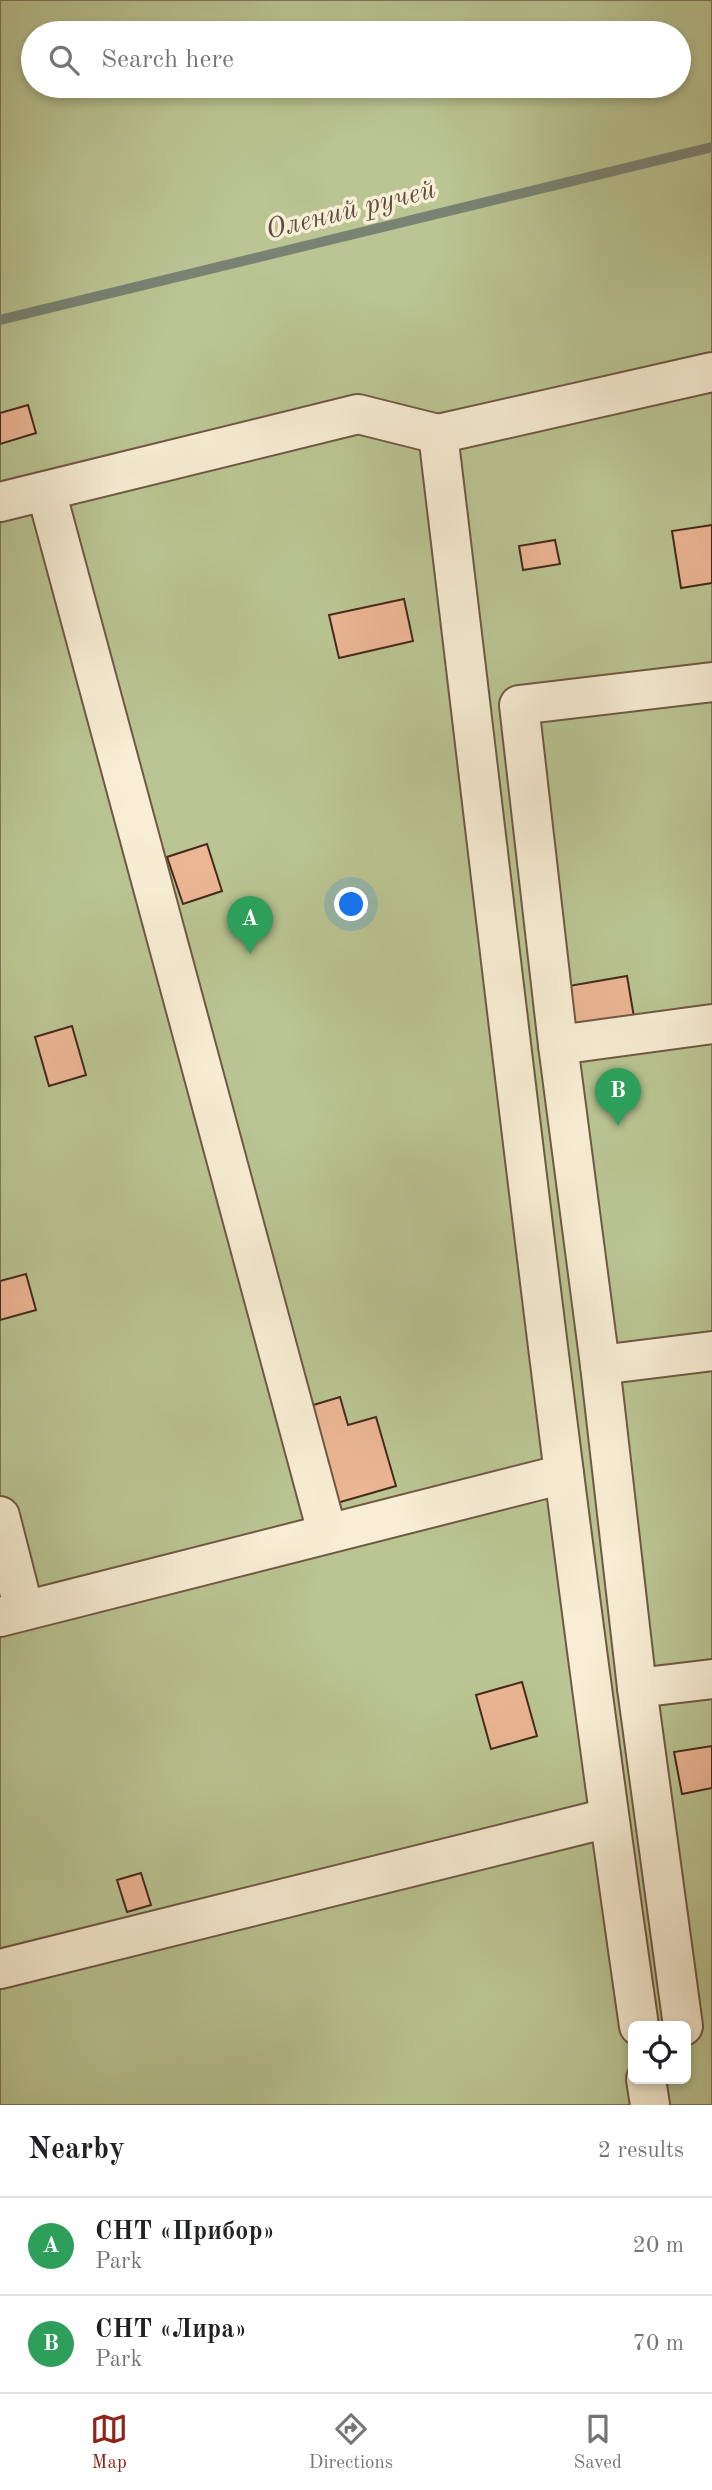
<!DOCTYPE html>
<html lang="en">
<head>
<meta charset="utf-8">
<style>
  :root { --surface:#fff; --page:#f6f6f6; --text:#202124; --muted:#757577; --line:#e0e0e0; --accent:#8f2418 }
  body { margin:0; font-family:"Old Standard TT",serif; background:var(--page); color:var(--text) }
  .controls { position:absolute; right:21px; bottom:21px; display:grid; overflow:hidden; border-radius:10px; box-shadow:0 4px 10px #0003 }
  .controls button { width:63px; height:63px; display:grid; place-items:center; padding:0; border:0; border-bottom:2px solid var(--line); background:var(--surface); color:var(--text); font:35px sans-serif }
  .you { position:absolute; left:352px; top:905px; width:24px; height:24px; margin:-18px; border:5px solid #fff; border-radius:50%; background:#1a73e8; box-shadow:0 0 0 10px #1a73e833 }
  .badge { display:grid; place-items:center; width:46px; height:46px; border-radius:50%; background:var(--accent); color:#fff; font-size:23px; font-weight:700 }
  .pin { position:absolute; translate:-50% -58px; filter:drop-shadow(0 2px 4px #0008) }
  .pin::after { content:''; position:absolute; top:37px; width:24px; height:21px; background:inherit; clip-path:polygon(0 0,100% 0,50% 100%) }
  .list { margin:0; padding:0; list-style:none }
  h2 { display:flex; justify-content:space-between; align-items:center; height:91px; margin:0; padding:0 28px; font-size:30px }
  h2 small { font-size:23px; font-weight:400; color:var(--muted) }
  .list li { display:grid; grid-template-columns:46px 1fr auto; gap:21px; align-items:center; box-sizing:border-box; height:98px; padding:0 28px; border-top:2px solid var(--line) }
  .list b { display:block; font-size:26px; white-space:nowrap }
  .list p { margin:0; font-size:23px; white-space:nowrap; color:var(--muted) }
  .list em { font-size:23px; font-style:normal; color:var(--muted) }
  .icon { flex:none; width:38px; height:38px; fill:none; stroke:currentColor; stroke-width:2; stroke-linecap:round; stroke-linejoin:round }
  .map { position:relative; flex:none; width:712px; height:2105px; overflow:hidden }
  .search { position:absolute; background:var(--surface); box-shadow:0 4px 10px #0003; left:21px; right:21px; top:21px; height:77px; display:flex; align-items:center; gap:18px; box-sizing:border-box; padding:0 24px; border-radius:38px; color:var(--muted); font-size:26px }
  .sheet { height:287px; background:var(--surface) }
  nav { display:flex; justify-content:space-around; align-items:center; box-sizing:border-box; height:98px; border-top:2px solid var(--line); background:var(--surface); font-size:19px; color:var(--muted) }
  nav a { display:grid; justify-items:center; gap:4px }
  nav .on { color:var(--accent) }
  .map>svg:first-child { display:block }
  .green { fill:#bac593; stroke:#807757; stroke-width:2; fill-rule:evenodd }
  .lines { fill:none; stroke-linecap:round; stroke-linejoin:round }
  .stream { stroke:#798374; stroke-width:10 }
  .building { fill:#ecb695; stroke:#45291b; stroke-width:2 }
  .minor-casing { stroke:#715844; stroke-width:42 }
  .minor { stroke:#f8eed5; stroke-width:38 }
  .labels { text-anchor:middle; dominant-baseline:central; stroke-width:7; stroke-linejoin:round; paint-order:stroke }
  .water-label { font-size:28px; font-style:italic; fill:#5b4e40; stroke:#f8eed5 }
</style>
</head>
<body>
<div class="map">
<svg width="712" height="2105" viewBox="0 0 712 2105">
  <rect width="100%" height="100%" fill="#f5e5be"/>
  <filter id="stains"><feTurbulence type="fractalNoise" baseFrequency=".00286" numOctaves="4"/><feColorMatrix values="0 0 0 0 .2 0 0 0 0 .09 0 0 0 0 .02 0 0 0 .5 -.17"/></filter>
  <radialGradient id="worn" r=".72"><stop offset=".6" stop-color="#630" stop-opacity="0"/><stop offset="1" stop-color="#630" stop-opacity=".3"/></radialGradient>
  <path class="green" d="M0 0H712V2105H0ZM33 33H679V86H33ZM633 2026H686V2079H633Z"/>
  <g class="lines">
    <path class="stream" d="M0 320 712 147"/>
  </g>
  <g class="building">
    <path d="M28 405 36 433 0 444V413Z"/>
    <path d="M712 525V583L681 588 672 531Z"/>
    <path d="M555 540 560 564 523 570 519 546Z"/>
    <path d="M404 599 413 641 339 658 329 615Z"/>
    <path d="M207 844 222 891 183 904 167 857Z"/>
    <path d="M627 976 635 1023 570 1034 563 987Z"/>
    <path d="M72 1026 86 1075 49 1086 35 1037Z"/>
    <path d="M26 1274 36 1310 0 1320V1281Z"/>
    <path d="M340 1397 348 1425 376 1417 396 1486 337 1503 310 1406Z"/>
    <path d="M522 1682 537 1736 491 1749 476 1695Z"/>
    <path d="M712 1746V1788L682 1794 674 1752Z"/>
    <path d="M141 1873 151 1905 127 1912 117 1880Z"/>
  </g>
  <g class="lines">
    <g class="minor-casing">
      <g id="minor">
        <path d="M46 491 327 1532"/>
        <path d="M0 502 358 414 438 434"/>
        <path d="M558 1045 712 1024"/>
        <path d="M600 1365 712 1351"/>
        <path d="M0 1516 24 1610"/>
        <path d="M0 1617 564 1474"/>
        <path d="M637 1688 712 1679"/>
        <path d="M0 1969 608 1818"/>
        <path d="M639 2026C562 1497 502 965 438 434L712 372"/>
        <path d="M683 2026 637 1688 600 1365 558 1045 519 705 712 682"/>
        <path d="M646 2079 650 2105"/>
      </g>
    </g>
    <use href="#minor" class="minor"/>
  </g>
  <g class="labels">
    <g class="water-label">
      <text transform="translate(351 211) rotate(-14)">Олений ручей</text>
    </g>
  </g>
  <rect width="100%" height="100%" filter="url(#stains)"/>
  <rect width="100%" height="100%" fill="url(#worn)"/>
</svg>
<div class="controls">
<button><svg class="icon" aria-label="locate" viewBox="0 0 24 24"><circle cx="12" cy="12" r="6"/><path d="M12 2v4M12 18v4M2 12h4M18 12h4"/></svg></button>
</div>
<div class="you"></div>
<div class="pin badge" style="left:250px;top:954px;background:#2e9e5b">A</div>
<div class="pin badge" style="left:618px;top:1126px;background:#2e9e5b">B</div>
<div class="search"><svg class="icon" aria-label="search" viewBox="0 0 24 24"><circle cx="10" cy="10" r="6"/><path d="M15 15l6 6"/></svg>Search here</div>
</div>
<section class="sheet">
<h2>Nearby<small>2 results</small></h2>
<ul class="list">
<li><span class="badge" style="background:#2e9e5b">A</span><div><b>СНТ «Прибор»</b><p>Park</p></div><em>20 m</em></li>
<li><span class="badge" style="background:#2e9e5b">B</span><div><b>СНТ «Лира»</b><p>Park</p></div><em>70 m</em></li>
</ul>
</section>
<nav>
<a class="on"><svg class="icon" aria-label="map" viewBox="0 0 24 24"><path d="M3 6l6-2 6 2 6-2v14l-6 2-6-2-6 2zM9 4v14M15 6v14"/></svg>Map</a>
<a><svg class="icon" aria-label="directions" viewBox="0 0 24 24"><path d="M12 3l9 9-9 9-9-9zM9 14v-3h6M13 9l2 2-2 2"/></svg>Directions</a>
<a><svg class="icon" aria-label="saved" viewBox="0 0 24 24"><path d="M7 4h10v16l-5-4-5 4z"/></svg>Saved</a>
</nav>
</body>
</html>
